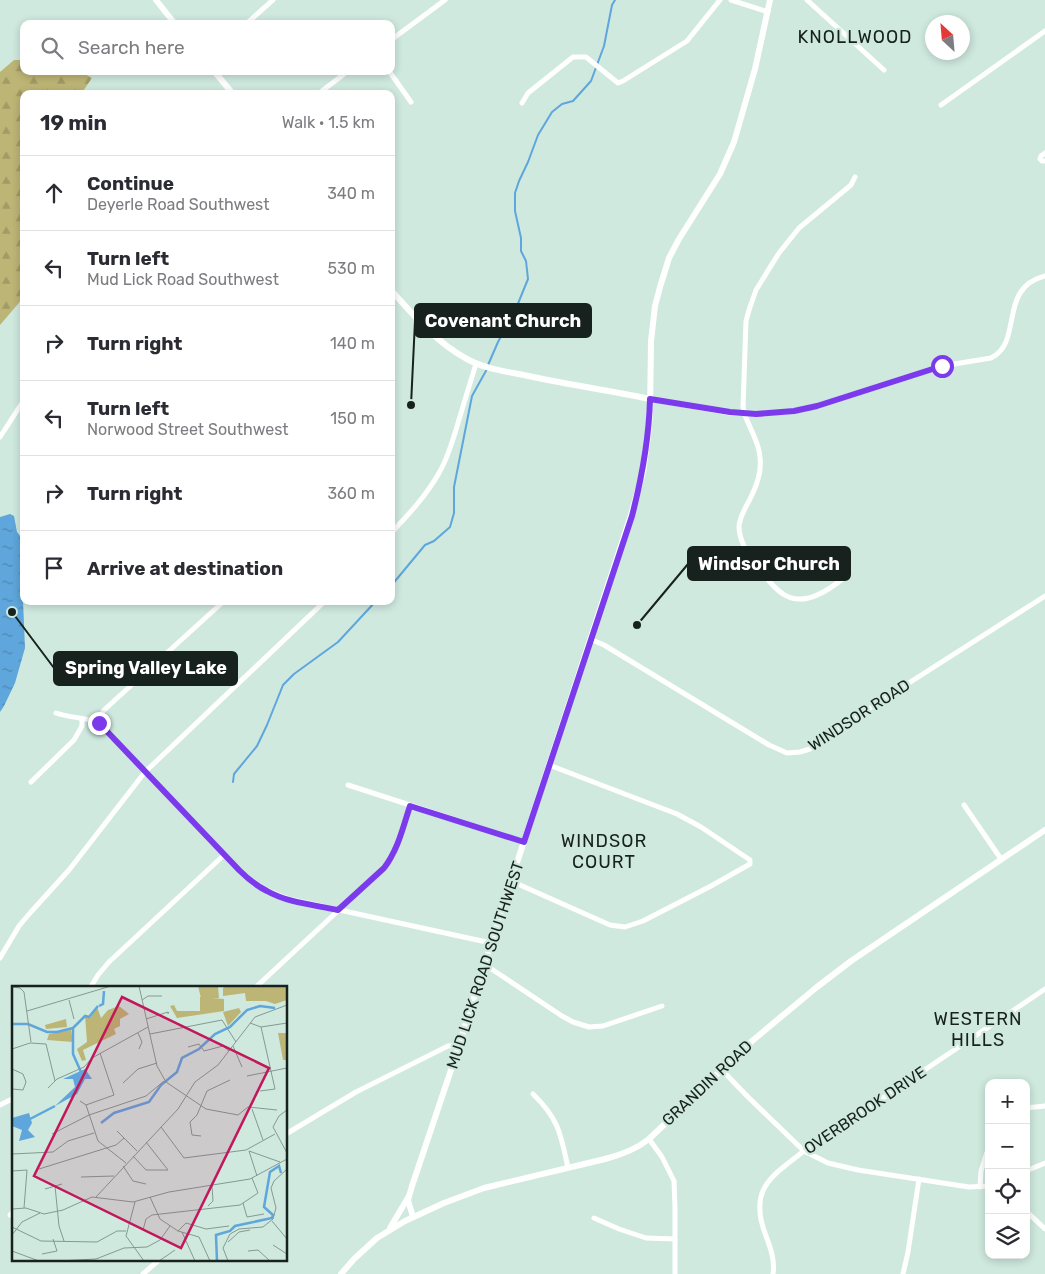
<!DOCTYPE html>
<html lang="en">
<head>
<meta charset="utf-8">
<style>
  :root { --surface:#fff; --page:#f2f2f3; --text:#2b2b33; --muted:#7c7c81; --line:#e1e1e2 }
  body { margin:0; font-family:Rubik,sans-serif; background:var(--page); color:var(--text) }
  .controls { position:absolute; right:15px; bottom:15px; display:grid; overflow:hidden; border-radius:10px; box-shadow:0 2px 8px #0003 }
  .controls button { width:45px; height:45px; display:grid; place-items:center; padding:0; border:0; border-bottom:1px solid var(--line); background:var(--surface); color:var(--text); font:25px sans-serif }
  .compass { position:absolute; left:925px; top:15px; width:45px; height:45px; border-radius:50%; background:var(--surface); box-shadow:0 2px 8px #0003; rotate:334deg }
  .stop { position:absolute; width:15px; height:15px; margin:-11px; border:4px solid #7c3aed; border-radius:50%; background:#fff }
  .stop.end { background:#7c3aed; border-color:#fff; box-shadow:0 1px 5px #0008 }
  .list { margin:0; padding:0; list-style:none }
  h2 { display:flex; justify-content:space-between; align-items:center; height:65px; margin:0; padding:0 20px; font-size:21px }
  h2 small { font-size:16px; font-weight:400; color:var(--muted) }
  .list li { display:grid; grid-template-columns:32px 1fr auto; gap:15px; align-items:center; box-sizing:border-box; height:75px; padding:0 20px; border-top:1px solid var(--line) }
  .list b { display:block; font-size:19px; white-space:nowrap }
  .list p { margin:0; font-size:16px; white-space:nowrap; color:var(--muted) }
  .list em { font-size:16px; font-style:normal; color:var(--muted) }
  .icon { flex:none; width:28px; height:28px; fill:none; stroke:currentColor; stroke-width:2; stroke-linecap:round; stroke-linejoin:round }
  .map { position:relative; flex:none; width:1045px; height:1274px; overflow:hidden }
  .search { position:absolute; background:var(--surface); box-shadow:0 2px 8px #0003; left:20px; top:20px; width:375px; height:55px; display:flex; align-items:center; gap:12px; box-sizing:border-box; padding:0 18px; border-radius:10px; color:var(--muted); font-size:19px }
  .panel { position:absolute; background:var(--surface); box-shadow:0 2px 8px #0003; left:20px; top:90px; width:375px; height:515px; border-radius:10px }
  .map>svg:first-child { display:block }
  .forest { fill:url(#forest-firs) }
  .water { fill:url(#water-ripples) }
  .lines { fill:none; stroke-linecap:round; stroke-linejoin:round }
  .stream { stroke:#5ea6db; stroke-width:2 }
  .minor { stroke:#fff; stroke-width:5 }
  .tertiary { stroke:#fff; stroke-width:6 }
  .route { stroke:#7c3aed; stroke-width:6 }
  .labels { text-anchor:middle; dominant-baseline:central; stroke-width:4.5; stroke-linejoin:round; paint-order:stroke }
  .street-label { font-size:16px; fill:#17211d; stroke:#cfe9df }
  .neighbourhood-label { font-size:18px; letter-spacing:1px; fill:#17211d; stroke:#cfe9df }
  .inset-river { fill:none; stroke:#5ea6db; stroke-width:2.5 }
  .inset-road { fill:none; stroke:#859991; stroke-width:1 }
  .view { fill:#c2185b; fill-opacity:0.15; stroke:#c2185b; stroke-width:2.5 }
  .inset-edge { fill:none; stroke:#17211d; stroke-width:2.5 }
  .leader { fill:none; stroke:#17211d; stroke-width:2 }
  .callout-dot { fill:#17211d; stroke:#cfe9df; stroke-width:2 }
  .callout { fill:#17211d; stroke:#17211d; stroke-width:2 }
  .callout-label { font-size:18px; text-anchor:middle; font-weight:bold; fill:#fff }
</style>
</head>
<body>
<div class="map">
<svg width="1045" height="1274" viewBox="0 0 1045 1274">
  <defs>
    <pattern id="forest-firs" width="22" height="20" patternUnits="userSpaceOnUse" patternTransform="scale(1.25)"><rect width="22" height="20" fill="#bdb575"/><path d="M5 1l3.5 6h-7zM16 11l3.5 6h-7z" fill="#a29b65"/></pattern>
    <pattern id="water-ripples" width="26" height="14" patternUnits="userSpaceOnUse" patternTransform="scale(1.25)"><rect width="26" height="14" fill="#5ea6db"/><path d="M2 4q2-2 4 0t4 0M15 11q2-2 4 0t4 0" fill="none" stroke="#4d87b1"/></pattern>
  </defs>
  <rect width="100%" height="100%" fill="#cfe9df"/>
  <path class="forest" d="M14 60H24V71H79L92 78 81 94H24V297L0 325V72Z"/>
  <path class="water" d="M10 514 14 516 17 532 24 541V575L22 577 25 648 15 683 4 706 0 712V517Z"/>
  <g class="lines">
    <g class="stream">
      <path d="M488 365 498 342 517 306 528 279 526 261 521 251V238L515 211V193L519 181 528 162 538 135 552 112 562 104 573 101 591 81 604 46 612 5 615 0"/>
      <path d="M391 586 425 545 434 541 450 527 454 513V487L472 396 487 369"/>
      <path d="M233 782 234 774 257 746 267 725 283 685 294 674 338 642 376 601"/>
    </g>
    <g class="minor">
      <path d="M731 0 768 12"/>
      <path d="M807 0 884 70"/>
      <path d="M246 24 273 0"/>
      <path d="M391 40 445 0"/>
      <path d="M389 71 411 102"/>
      <path d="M318 94 348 71"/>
      <path d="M522 103 528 93 573 57H586L618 83 623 81 687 41 720 0"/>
      <path d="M941 105 1045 31"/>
      <path d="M1045 153 1041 156 1040 159 1042 161H1045"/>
      <path d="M650 399 730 413 755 414 794 411 817 406 942 366 991 358C1024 342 997 288 1045 276"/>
      <path d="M0 437 24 400"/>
      <path d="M391 533C409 514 426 496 439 473 448 458 453 440 458 423 464 403 470 383 476 364"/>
      <path d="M845 577C829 590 804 608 783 594 773 588 765 576 757 566 748 555 739 541 739 526 740 517 745 508 749 501 756 487 762 473 760 457 759 439 746 425 743 407L746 321 749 310 756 290 779 253 799 228 851 185 855 177"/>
      <path d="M590 639 604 645 769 745 787 753 800 752 810 749 876 704 1045 596"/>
      <path d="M56 713C70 718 85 717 99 723L239 870C254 884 269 893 289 899L491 943"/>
      <path d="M97 722 104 710 224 601"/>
      <path d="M31 782 74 740 82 726V719"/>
      <path d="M348 785 524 842"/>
      <path d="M964 805 1001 859"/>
      <path d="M511 881 610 925 625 927 643 921 711 886 750 864V860L701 827 677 814 549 765"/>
      <path d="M0 958 19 926 30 913 69 870 145 772 325 601"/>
      <path d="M484 966 493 970 562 1016 573 1022 589 1027 603 1026 662 1006"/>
      <path d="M90 988 98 975 109 962 224 855"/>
      <path d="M255 988 384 868 393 855 410 806"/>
      <path d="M721 1069 748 1097 804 1151 828 1163 858 1170 969 1187 989 1186"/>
      <path d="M533 1094C559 1119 561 1135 568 1168"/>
      <path d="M0 1105 14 1098"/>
      <path d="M1026 1108 1045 1106"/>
      <path d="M286 1134 356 1092 448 1046 459 1045"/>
      <path d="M649 1139 662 1157 674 1181 675 1209V1274"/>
      <path d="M1026 1171 1045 1163"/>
      <path d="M980 1187 981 1171 989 1146"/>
      <path d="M1026 1211 1045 1229"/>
      <path d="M10 1215 14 1211"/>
      <path d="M594 1218 619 1229 646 1238 675 1239"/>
      <path d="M143 1274 159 1260"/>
      <path d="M773 1274C775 1261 771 1249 766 1236 748 1190 770 1177 804 1151L1045 989"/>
      <path d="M903 1274 908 1252 919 1179"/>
    </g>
    <g class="tertiary">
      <path d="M156 0 175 24"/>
      <path d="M214 71 233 94"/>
      <path d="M391 290C413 315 437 343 467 359 487 370 511 372 533 377 572 385 611 391 650 399"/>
      <path d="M413 1217 408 1200 412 1186 451 1070 511 881 631 515 643 472 648 436 650 414 651 341 655 306 660 287 669 258 679 239 720 174 734 142 755 69 770 0"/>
      <path d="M390 1228 409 1196"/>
      <path d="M341 1274 354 1259 377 1238 405 1221 444 1203 484 1188 605 1159C621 1155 635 1150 649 1139L752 1041 817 987 851 961 1045 830"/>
    </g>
  </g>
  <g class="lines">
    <path class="route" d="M99 723 239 870C247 878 257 886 267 891 288 903 315 905 338 910L384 868C398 850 403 827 410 806L524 842 632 516C642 477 649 439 650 399L730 412 756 414 794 411 817 406 942 366"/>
  </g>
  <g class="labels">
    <g class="street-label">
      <text transform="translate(859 715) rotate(-33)">WINDSOR ROAD</text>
      <text transform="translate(485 965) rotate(-72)">MUD LICK ROAD SOUTHWEST</text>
      <text transform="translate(707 1083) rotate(-43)">GRANDIN ROAD</text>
      <text transform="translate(865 1110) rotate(-34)">OVERBROOK DRIVE</text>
    </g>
    <g class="neighbourhood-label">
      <text x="855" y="37">KNOLLWOOD</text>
      <text x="604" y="841">WINDSOR<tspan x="604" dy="21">COURT</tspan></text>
      <text x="978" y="1019">WESTERN<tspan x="978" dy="21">HILLS</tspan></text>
    </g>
  </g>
  <g transform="translate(12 986)">
    <rect width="275" height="275" fill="#cfe9df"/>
    <path d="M186 0H206L207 12H189ZM215 0H275V14L263 18 254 15H234L233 7 211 10V2ZM227 22 229 26 216 40 211 26ZM54 33 55 41 34 43 33 39ZM59 44 61 56 35 54 37 48ZM266 47H275V74H271Z" fill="#bdb575"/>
    <path d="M188 11 212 13V25L165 32 158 20 162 19 165 25H188ZM107 20 117 28 108 33V40L102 43 104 48 71 64 74 74 70 75 65 63 75 56 73 30 78 32 85 21 89 32 96 24Z" fill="#bdb575"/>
    <path d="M73 83 80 93H73L65 108 43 120 63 101 61 93H51ZM17 127 20 137 16 144 23 151 7 155 10 144 0 140V132Z" fill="#5ea6db"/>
    <path class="inset-river" d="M87 20 91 18 92 5M0 38H16L35 46H45L61 42 73 30 77 31 86 20M61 42V68L69 86M18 133 43 120M89 137 102 127 137 116 149 99 165 86 170 72 187 63 203 48 218 41 235 24 248 20 263 22M205 275 204 249 218 245 223 240 260 232 261 229 252 221 258 186 267 180 269 187"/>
    <path class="inset-road" d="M127 0 145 80 154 96 194 123 226 129 236 121 265 124M0 1 8 2 12 6 19 56M57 14 62 33M130 14 136 10H150M15 25 99 0M134 33 156 26 157 27H155M238 37 249 41 275 37M126 47 130 56 127 63M138 48 210 34 224 56M221 60 230 81M176 61 187 58 192 65 211 60 217 65M0 63 18 57 34 58 43 95M0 83 11 88 14 96 11 104 0 103M235 90 275 82M111 97 126 83 145 77M36 102 45 93 72 81 80 72 136 41M248 105 263 103 249 41M68 115 74 119 86 155 114 177M74 119 102 109 88 67M240 123 251 154M275 124 267 130 261 141 275 167M149 141 172 172 234 164 263 148M105 145 125 165M40 148 77 129 134 110 152 95M189 150 180 149 178 136 185 129 195 105 218 94M237 165 268 176M237 165 245 190M0 168 41 166 56 155 82 147M121 170 134 184H156L134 156M111 180 121 195 134 198M27 183 104 159 112 152M0 185 15 184 12 222M69 191 102 190M43 200 47 240 52 255M33 203 50 198M84 211 166 123 183 96 206 79 243 31 275 19M138 211 148 233 166 245 187 251 198 275M123 216 114 250 132 275M231 217 235 231 252 228M196 220 201 215 200 200M0 223 14 222 32 228 51 224 80 211 121 216 157 206 238 193 275 173M260 235 275 253M0 241 29 255 85 256 105 245H114M131 244 134 233 140 229 228 219 246 207 240 192M166 245 174 237 194 243 217 240M170 246 183 275M0 249 10 236 28 227M216 256 227 246 238 244M261 259 275 268M0 265 27 275M236 265 246 264 258 275M30 268 45 265 41 253M47 275 84 273 112 262 135 261 148 254 158 240M147 275 163 264M216 275 211 262 218 248 227 243 251 241 261 233 264 222 259 202 262 195 275 183"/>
    <path class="view" d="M110 11 257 82 169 262 22 190Z"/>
    <rect width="275" height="275" class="inset-edge"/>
  </g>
  <path class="leader" d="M411 405L415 321M637 625L688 564M12 612L54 668"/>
  <g class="callout-dot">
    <circle cx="411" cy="405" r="5"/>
    <circle cx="637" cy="625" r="5"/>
    <circle cx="12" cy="612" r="5"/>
  </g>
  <g class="callout">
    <rect x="415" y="304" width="176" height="33" rx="5"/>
    <rect x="688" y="547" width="162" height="33" rx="5"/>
    <rect x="54" y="652" width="183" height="33" rx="5"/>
  </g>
  <g class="callout-label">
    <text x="503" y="327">Covenant Church</text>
    <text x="769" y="570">Windsor Church</text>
    <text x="146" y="674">Spring Valley Lake</text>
  </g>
</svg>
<div class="controls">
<button>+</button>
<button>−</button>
<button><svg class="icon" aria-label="locate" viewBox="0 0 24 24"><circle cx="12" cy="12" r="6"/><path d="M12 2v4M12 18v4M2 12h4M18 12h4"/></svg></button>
<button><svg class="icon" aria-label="layers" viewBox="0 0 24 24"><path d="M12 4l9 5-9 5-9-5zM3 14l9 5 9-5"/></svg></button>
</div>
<svg class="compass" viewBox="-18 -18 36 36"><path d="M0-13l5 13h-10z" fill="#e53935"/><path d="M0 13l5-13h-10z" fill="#7c7c81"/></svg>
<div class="stop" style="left:942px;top:366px"></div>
<div class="stop end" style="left:99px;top:723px"></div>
<div class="search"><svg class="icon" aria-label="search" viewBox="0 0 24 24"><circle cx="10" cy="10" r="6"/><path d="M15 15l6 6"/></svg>Search here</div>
<section class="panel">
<h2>19 min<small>Walk · 1.5 km</small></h2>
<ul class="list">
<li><svg class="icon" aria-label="ahead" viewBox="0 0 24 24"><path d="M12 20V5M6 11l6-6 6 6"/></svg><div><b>Continue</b><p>Deyerle Road Southwest</p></div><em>340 m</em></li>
<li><svg class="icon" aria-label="left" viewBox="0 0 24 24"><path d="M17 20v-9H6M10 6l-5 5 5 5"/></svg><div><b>Turn left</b><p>Mud Lick Road Southwest</p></div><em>530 m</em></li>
<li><svg class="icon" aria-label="right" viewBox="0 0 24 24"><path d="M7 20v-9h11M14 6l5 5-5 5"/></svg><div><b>Turn right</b></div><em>140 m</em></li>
<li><svg class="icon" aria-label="left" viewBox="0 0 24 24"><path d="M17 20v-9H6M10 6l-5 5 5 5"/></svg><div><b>Turn left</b><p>Norwood Street Southwest</p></div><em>150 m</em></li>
<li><svg class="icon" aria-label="right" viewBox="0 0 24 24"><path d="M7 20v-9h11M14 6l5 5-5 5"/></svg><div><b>Turn right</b></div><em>360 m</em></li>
<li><svg class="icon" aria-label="arrive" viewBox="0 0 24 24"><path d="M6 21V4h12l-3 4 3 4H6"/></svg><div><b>Arrive at destination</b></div></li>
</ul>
</section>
</div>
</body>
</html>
